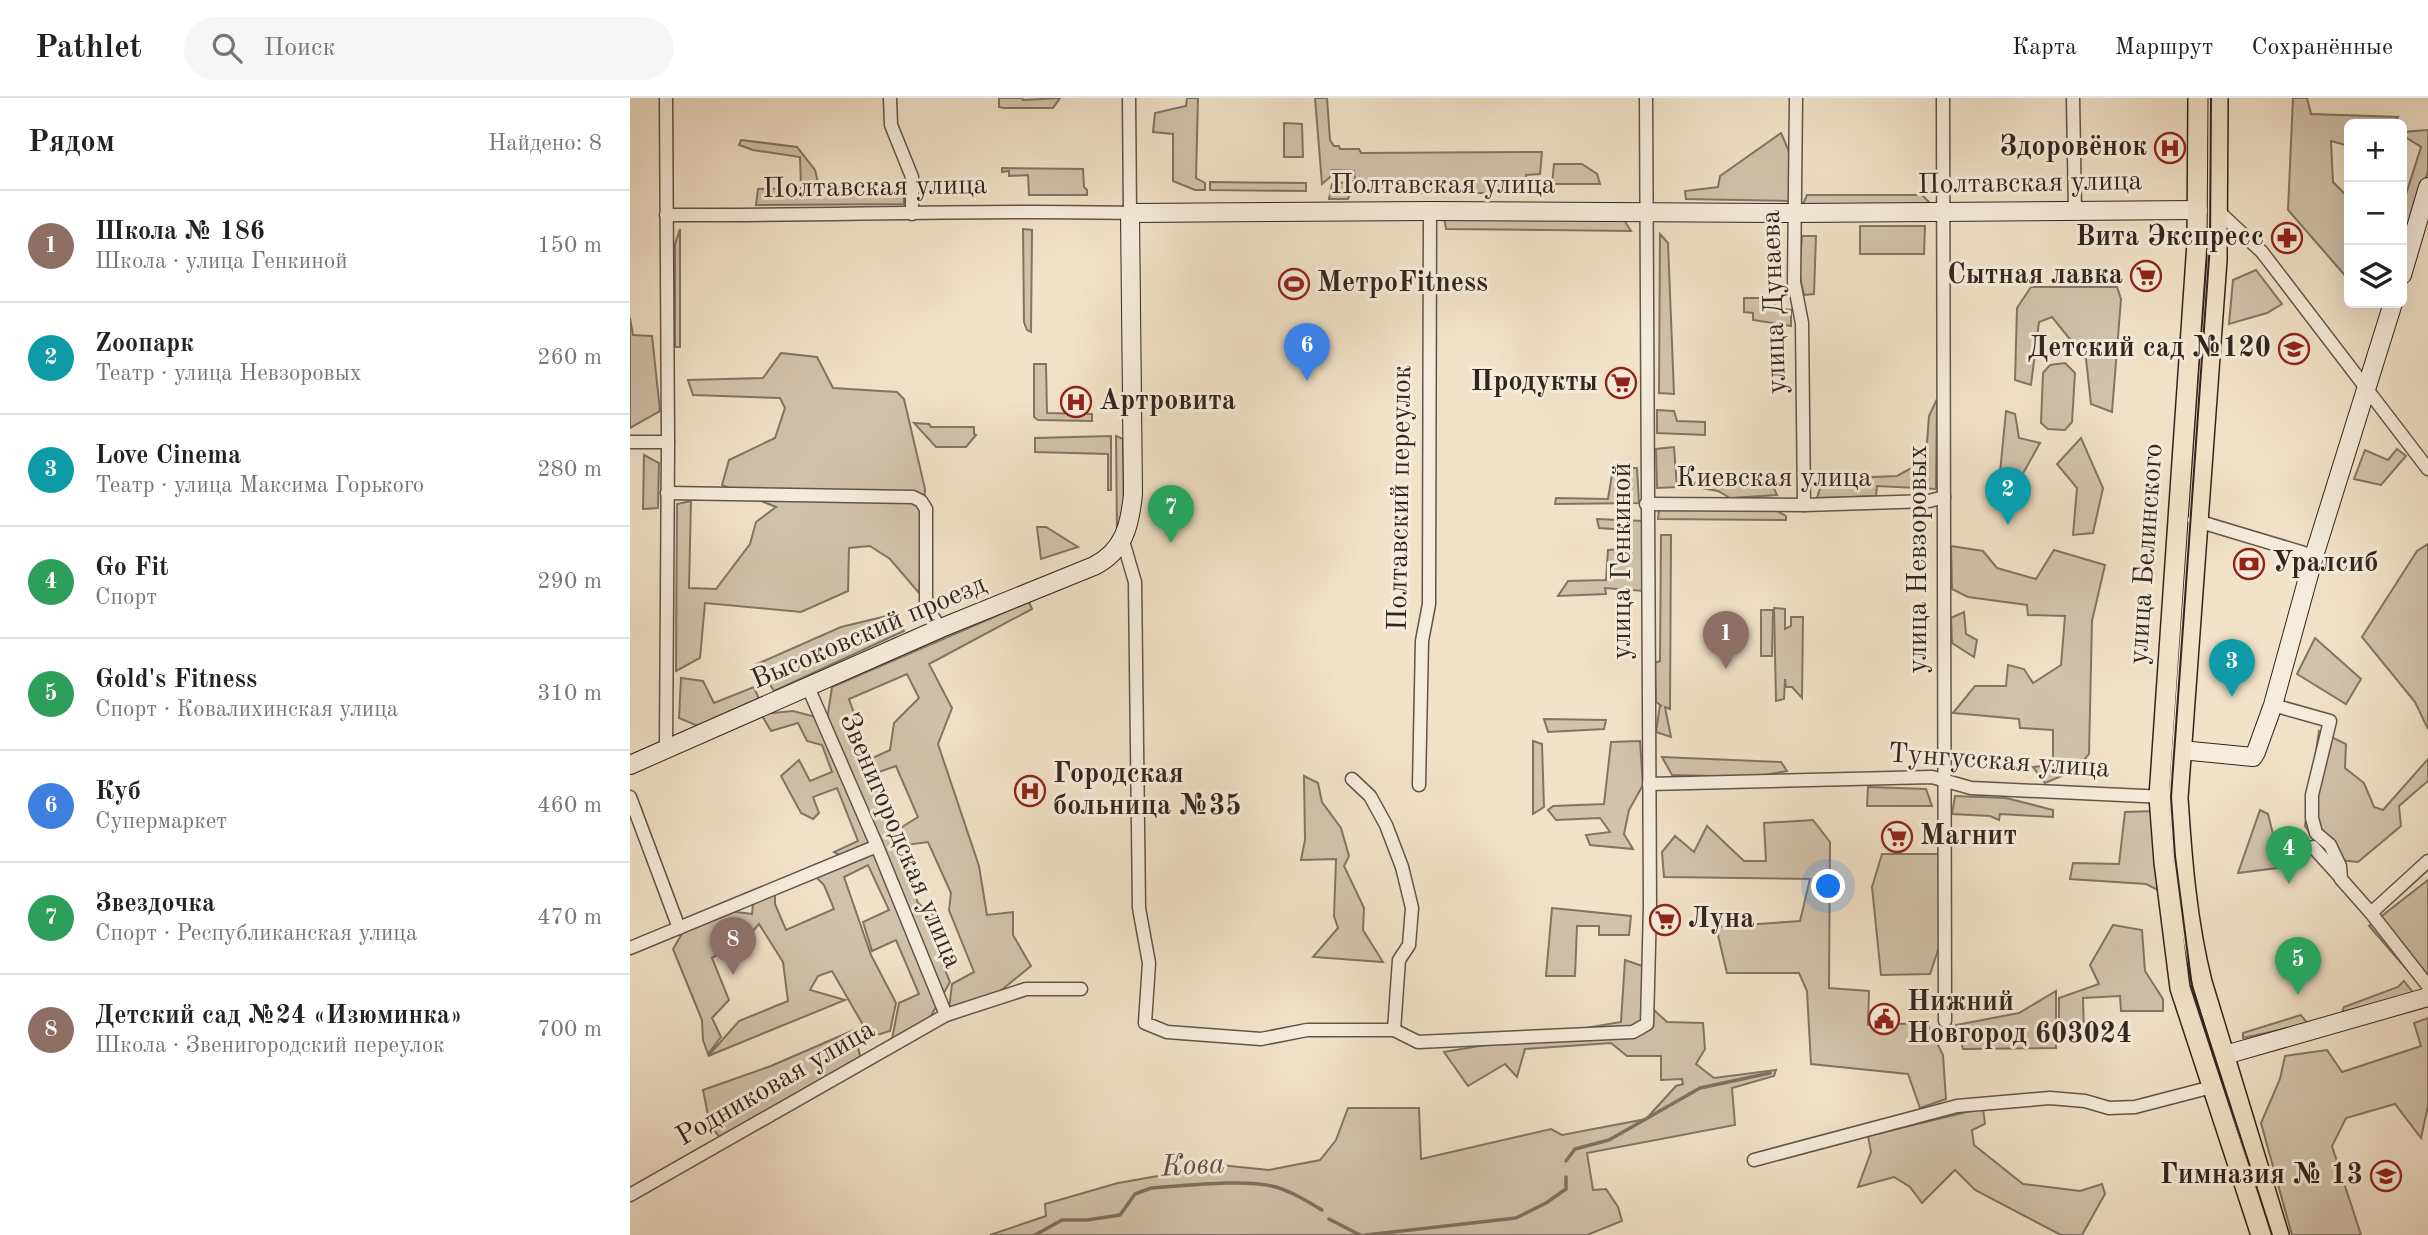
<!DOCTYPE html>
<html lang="ru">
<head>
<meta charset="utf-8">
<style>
  :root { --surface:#fff; --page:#f6f6f6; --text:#222; --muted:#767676; --line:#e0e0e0; --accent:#d93025 }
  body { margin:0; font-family:"Old Standard TT",serif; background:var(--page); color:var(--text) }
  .controls { position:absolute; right:21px; top:21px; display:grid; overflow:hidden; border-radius:10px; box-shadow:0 7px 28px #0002 }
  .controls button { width:63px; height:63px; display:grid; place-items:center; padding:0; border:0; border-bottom:2px solid var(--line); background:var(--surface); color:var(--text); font:35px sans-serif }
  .you { position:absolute; left:1199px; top:789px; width:24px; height:24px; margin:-18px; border:5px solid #fff; border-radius:50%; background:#1a73e8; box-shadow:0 0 0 10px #1a73e833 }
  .badge { display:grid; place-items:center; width:46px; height:46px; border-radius:50%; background:var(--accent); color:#fff; font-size:23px; font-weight:700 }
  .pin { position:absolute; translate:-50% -58px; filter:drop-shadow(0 2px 4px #0008) }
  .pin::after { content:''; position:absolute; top:37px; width:24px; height:21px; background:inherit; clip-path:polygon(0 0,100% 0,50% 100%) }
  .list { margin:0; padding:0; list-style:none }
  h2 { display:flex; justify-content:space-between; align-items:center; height:91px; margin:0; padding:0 28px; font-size:30px }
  h2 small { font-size:23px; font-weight:400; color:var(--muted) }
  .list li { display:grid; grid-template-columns:46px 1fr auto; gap:21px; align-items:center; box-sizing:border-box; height:112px; padding:0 28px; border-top:2px solid var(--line) }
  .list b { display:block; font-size:26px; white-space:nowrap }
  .list p { margin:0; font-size:23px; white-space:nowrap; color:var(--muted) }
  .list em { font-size:23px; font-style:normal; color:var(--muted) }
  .icon { flex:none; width:38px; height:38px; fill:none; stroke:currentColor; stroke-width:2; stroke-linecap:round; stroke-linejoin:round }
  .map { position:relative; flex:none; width:1798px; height:1137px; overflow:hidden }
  header { display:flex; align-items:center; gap:42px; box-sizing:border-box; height:98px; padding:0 35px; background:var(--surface); border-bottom:2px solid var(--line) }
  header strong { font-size:33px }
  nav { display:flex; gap:38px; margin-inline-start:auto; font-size:24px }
  .search { width:490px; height:63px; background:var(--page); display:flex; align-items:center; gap:18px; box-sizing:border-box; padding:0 24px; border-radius:38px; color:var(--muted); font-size:26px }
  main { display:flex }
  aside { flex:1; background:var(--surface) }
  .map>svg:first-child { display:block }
  .green { fill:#d2c2ac; stroke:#827465; stroke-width:2 }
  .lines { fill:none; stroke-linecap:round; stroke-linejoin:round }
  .stream { stroke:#7f7062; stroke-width:3.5 }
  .street-casing { stroke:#635449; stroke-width:15 }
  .secondary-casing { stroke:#33251e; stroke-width:20 }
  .primary-casing { stroke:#33251e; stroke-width:22 }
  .street { stroke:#f7ecdc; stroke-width:12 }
  .secondary { stroke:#f7ecdc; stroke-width:18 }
  .primary { stroke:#f2e2c9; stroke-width:19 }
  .tram { stroke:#33251e; stroke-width:2 }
  .labels { text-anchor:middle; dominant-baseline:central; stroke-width:6; stroke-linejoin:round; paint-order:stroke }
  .poi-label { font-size:28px; font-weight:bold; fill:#33251e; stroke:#f7ecdc; text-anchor:start }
  .street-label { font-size:28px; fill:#33251e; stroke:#f7ecdc }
  .water-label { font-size:30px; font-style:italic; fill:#5f5146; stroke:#f7ecdc }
</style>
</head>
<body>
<header>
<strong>Pathlet</strong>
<div class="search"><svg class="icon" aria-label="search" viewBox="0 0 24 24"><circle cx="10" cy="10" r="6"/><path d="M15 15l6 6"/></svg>Поиск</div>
<nav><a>Карта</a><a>Маршрут</a><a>Сохранённые</a></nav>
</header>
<main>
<aside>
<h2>Рядом<small>Найдено: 8</small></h2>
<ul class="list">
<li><span class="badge" style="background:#8d6e63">1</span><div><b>Школа № 186</b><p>Школа · улица Генкиной</p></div><em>150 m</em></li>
<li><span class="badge" style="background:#0f9aa8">2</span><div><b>Zooпарк</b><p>Театр · улица Невзоровых</p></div><em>260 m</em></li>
<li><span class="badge" style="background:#0f9aa8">3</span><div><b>Love Cinema</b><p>Театр · улица Максима Горького</p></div><em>280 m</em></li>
<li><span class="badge" style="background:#2e9e5b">4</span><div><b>Go Fit</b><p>Спорт</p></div><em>290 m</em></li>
<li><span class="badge" style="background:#2e9e5b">5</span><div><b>Gold's Fitness</b><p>Спорт · Ковалихинская улица</p></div><em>310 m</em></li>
<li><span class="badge" style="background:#3f7fe0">6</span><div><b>Куб</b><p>Супермаркет</p></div><em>460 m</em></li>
<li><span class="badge" style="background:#2e9e5b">7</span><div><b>Звездочка</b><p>Спорт · Республиканская улица</p></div><em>470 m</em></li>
<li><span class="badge" style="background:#8d6e63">8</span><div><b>Детский сад №24 «Изюминка»</b><p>Школа · Звенигородский переулок</p></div><em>700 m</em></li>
</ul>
</aside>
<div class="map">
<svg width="1798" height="1137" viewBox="0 0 1798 1137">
  <rect width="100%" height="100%" fill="#f2e2c9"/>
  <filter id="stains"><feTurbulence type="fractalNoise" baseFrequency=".00286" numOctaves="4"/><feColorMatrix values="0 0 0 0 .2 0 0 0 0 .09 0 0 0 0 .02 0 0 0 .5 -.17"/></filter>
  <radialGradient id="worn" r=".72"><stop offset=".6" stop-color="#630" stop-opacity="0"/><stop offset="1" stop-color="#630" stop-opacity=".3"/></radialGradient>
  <g class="green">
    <path d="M369 0H392L393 2 430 0 423 10H374L369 9Z"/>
    <path d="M557 0H568L566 80 575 85V92H565L543 83V36L523 34 525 15 556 8Z"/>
    <path d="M685 0H697L700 42 704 48H709L710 51H729L731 55 912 54 910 76 896 77V85L910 86 911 95H720L718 101H699L702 86 725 83 724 73 702 72 700 79 692 86Z"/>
    <path d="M1663 0H1677L1681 16 1768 19 1764 26H1719V48L1701 43 1703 84 1719 100V137L1715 159 1719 160V182L1658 112Z"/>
    <path d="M654 25 672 26 673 59H654Z"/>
    <path d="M1798 32V73L1772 161V109L1791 49 1772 37V34Z"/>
    <path d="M1151 35 1161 58V103L1056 101 1055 93 1088 89 1090 78Z"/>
    <path d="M111 42 167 49 185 72 189 88 274 91V106L126 107 128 91 171 90 170 59 123 52 109 47Z"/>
    <path d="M924 66H952L967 76 970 86H922Z"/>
    <path d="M372 70 453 71 454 89 457 92V97H399L398 77 379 78V73L372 74Z"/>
    <path d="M580 84 676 85V93L580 92Z"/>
    <path d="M1177 97H1292L1303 108H1172Z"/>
    <path d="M992 119 1001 133 816 131 814 120Z"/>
    <path d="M1230 128H1295L1294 156H1230Z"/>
    <path d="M50 131V249H45V146Z"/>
    <path d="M393 131 402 132 401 234 397 232 394 224Z"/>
    <path d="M1030 136 1038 145 1044 296 1029 295Z"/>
    <path d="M1172 138H1186L1184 196 1174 197 1169 175Z"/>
    <path d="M1626 172 1652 206 1637 215 1599 226 1603 182Z"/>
    <path d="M1401 189H1487L1491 201 1482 314 1461 306 1456 261 1422 219 1409 224 1401 287 1385 282 1387 210Z"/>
    <path d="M1114 200H1145V210L1161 212V228L1123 222V215L1114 214Z"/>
    <path d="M0 220 3 237 22 238 30 313 0 330Z"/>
    <path d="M151 255 187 259 203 290 267 294 274 301 295 391 289 495 260 461 240 448 219 450 218 493 171 514 75 505 70 560 46 573 47 406 61 403 59 490 86 491 120 446 126 424 146 409 92 387 99 362 145 340 155 310 150 300 63 297 58 282 133 280Z"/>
    <path d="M1435 265 1445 275 1442 324 1435 332 1418 331 1411 325 1413 275 1420 267Z"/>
    <path d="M404 266H416L417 315 462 316V323L408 322 404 319Z"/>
    <path d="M1307 301 1306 391 1247 388 1246 398 1187 400 1193 381 1267 378 1287 367 1296 358 1299 318Z"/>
    <path d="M1027 312 1044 313 1047 323 1075 324V337L1027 335Z"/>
    <path d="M1376 313 1385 316 1389 340 1410 345 1381 397 1368 395Z"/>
    <path d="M284 325 299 326 301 329H344V336L346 337 336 349H306Z"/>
    <path d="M481 338V392H478V356L405 354V340Z"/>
    <path d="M486 338 493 341 494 424 487 435Z"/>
    <path d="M1451 340 1473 390 1463 435 1443 437 1447 390 1427 366Z"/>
    <path d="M1044 349 1047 389 1027 390 1026 351Z"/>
    <path d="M1767 351 1776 358 1751 387 1724 381 1735 352 1758 362Z"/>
    <path d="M14 357 29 365 28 410 13 411Z"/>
    <path d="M983 370H1007L1009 405 925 406 926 400 978 401Z"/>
    <path d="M1071 381H1140L1147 397 1100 400 1088 393 1071 390Z"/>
    <path d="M1029 411 1147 413 1156 418V422L1028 421Z"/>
    <path d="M967 421 1014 423V493L975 490 976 496 928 498 938 483 976 482 978 452 997 451V432L969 430Z"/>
    <path d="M407 429H416L448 449 411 461Z"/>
    <path d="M1031 437H1041L1040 611 1035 609 1041 639 1026 634 1030 607 1032 608 1026 604 1025 565 1030 563Z"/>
    <path d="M1798 446V631L1785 604 1732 539 1787 453Z"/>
    <path d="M1321 448 1353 453 1367 470 1406 481 1424 452 1475 467 1462 523 1459 656 1446 672 1415 685 1403 669 1423 667V632L1390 630 1389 621 1323 615 1345 588H1376L1378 567 1394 571 1403 585 1431 567 1435 518 1398 517 1397 507 1338 499 1322 491Z"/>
    <path d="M399 504 402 511 299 566 322 610 308 646 349 768 357 817 383 814V837L401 868 369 894 319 911 322 886 344 874 319 812 321 795 298 744 276 747 272 729 288 719 266 668 243 676 238 662 260 652 264 625 289 600 277 576 219 601 226 621 223 634 268 741 271 760 288 805 304 817 295 823 320 884 297 925 261 946 269 905 289 896 266 842 242 853 233 824 259 812 238 767 214 779 241 857 266 905 260 933 240 939 202 873 188 878 180 892 215 902 78 958 109 923 158 903 153 864 129 826 116 841 82 860 99 902 82 920 91 939 78 956 73 942 72 922 43 851 53 834 99 813 122 816 123 805 145 794V806L156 832 204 811 194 787 185 778 220 763 204 754 228 743 207 690 183 699 189 715 183 721 171 715 151 678 169 662 180 683 202 674 192 647 177 643 168 625 141 633 131 616 163 613 197 622 202 589Z"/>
    <path d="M1144 510 1155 511V531L1161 528V519H1173L1172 600 1162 589H1156L1155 581 1154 601 1146 603Z"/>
    <path d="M1131 512H1143L1142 558H1131Z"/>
    <path d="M1334 514 1336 536 1347 542 1344 559 1322 545 1321 520Z"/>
    <path d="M265 516 274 533 144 593 127 566 211 529Z"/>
    <path d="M1685 540 1731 581 1716 606 1667 576Z"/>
    <path d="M51 580 73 583 84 605 124 589 131 606 68 628 49 620Z"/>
    <path d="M914 621 976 622 974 631 918 634Z"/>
    <path d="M1689 633 1716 646 1715 670 1734 685 1744 709 1753 712 1798 661V683L1769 708 1771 728 1728 764 1699 761 1675 728Z"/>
    <path d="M903 643 912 646 914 709 903 716Z"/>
    <path d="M1010 643 1013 687 999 712 994 736 1003 751 960 747 956 737 980 734 970 720 926 722 918 712 923 708 974 706 981 644Z"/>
    <path d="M1032 659 1151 664 1157 673 1124 679 1042 677Z"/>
    <path d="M674 678 688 685 692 704 711 730 719 758 714 768 734 810 733 832 753 864 683 859 708 830 704 818 706 761 671 762 675 742Z"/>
    <path d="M1238 689 1296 691 1302 708H1237Z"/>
    <path d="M1325 698 1376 700 1423 712V719L1370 716 1369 722 1360 718 1322 716Z"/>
    <path d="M1630 712 1638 716 1648 756 1647 770 1608 775Z"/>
    <path d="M1526 713 1532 794 1516 786 1440 781 1443 765 1489 766 1495 714Z"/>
    <path d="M1183 722 1200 744 1199 890 1239 893 1238 927 1297 925 1313 957 1316 1001 1290 1010 1278 976 1181 966 1177 893 1169 875H1097L1086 829 1170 823 1180 781 1034 779 1032 754 1045 738 1064 754 1077 728 1114 763H1136L1134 725Z"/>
    <path d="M1252 756H1310L1309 849 1300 876 1251 877 1242 789Z"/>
    <path d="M1798 782V888L1793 890 1739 828Z"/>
    <path d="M922 810 1001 818 999 837H969V828H947L945 878H916Z"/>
    <path d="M1483 827 1512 832 1515 873 1533 901V913H1491L1490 898 1453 900 1454 936 1429 944V900L1469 886 1460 867Z"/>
    <path d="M995 862 1021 871 1024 912 1037 924 1073 925 1075 951 1066 966 1084 980 1146 972 1144 978 1102 990 1105 1027 957 1055 963 1092 976 1091 988 1109 992 1123 957 1137H360L416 1118 415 1106 488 1085 590 1067 639 1072 690 1062 706 1042 718 1010H789L791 1061 921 1031 932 1037 1016 1021 1046 988 1053 986 1052 981 1031 982V958H997L981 945 895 951 887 979 875 966 838 988 814 954 991 924Z"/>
    <path d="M1774 883 1785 897 1712 914 1714 909 1768 889Z"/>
    <path d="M1426 893V950L1333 951 1326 927 1389 915Z"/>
    <path d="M1671 917 1678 926 1613 940V935Z"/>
    <path d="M1798 920V1008L1791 1040 1765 1006 1716 1020 1702 1048 1731 1137H1662L1631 1025 1650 981 1655 958 1697 952 1712 974 1791 948 1784 925Z"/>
    <path d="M224 932 231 962 92 1042 80 1027 73 992 141 968Z"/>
    <path d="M1353 1010 1355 1026 1342 1032 1344 1047 1393 1086 1450 1093 1472 1086 1475 1096 1452 1137H1431L1345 1092 1325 1072 1292 1105 1280 1089 1264 1079 1228 1089 1241 1054 1238 1038Z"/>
  </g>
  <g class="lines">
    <g class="stream">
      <path d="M936 1063 945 1051 979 1042 1070 990 1140 975"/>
      <path d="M699 1121 730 1137"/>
      <path d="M405 1137 432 1122H457L490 1117 505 1096 521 1090C554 1088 611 1081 642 1088 659 1092 677 1103 692 1112"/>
      <path d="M736 1137 886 1120 916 1105 936 1091V1079"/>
    </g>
    <g class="street-casing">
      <g id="street">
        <path d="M260 0 261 27 282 79V116"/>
        <path d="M1166 0 1164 184 1172 225 1174 407"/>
        <path d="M1313 0 1315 923"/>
        <path d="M1443 0 1445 112"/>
        <path d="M1587 112 1632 154 1798 371"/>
        <path d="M36 117C191 118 346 111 500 115L499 0"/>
        <path d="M0 344H38"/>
        <path d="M37 395 283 399 291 403 296 411V510L311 530"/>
        <path d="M1016 406 1174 407 1299 403 1314 399"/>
        <path d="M1564 422 1684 458"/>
        <path d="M493 443 505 484 509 810 519 865 515 925 537 934 631 941 677 932H764L788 944 1003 934 1017 926 1020 808 1016 0"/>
        <path d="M178 589 247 748 316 917"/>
        <path d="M1643 607 1700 623 1682 697V720L1686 735 1700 747 1710 768 1711 781 1741 815"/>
        <path d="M36 650 38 344 36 0"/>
        <path d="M722 681 740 698 756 727 772 769 782 810 779 847 769 862 764 932"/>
        <path d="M1019 686 1302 679 1341 690 1535 699"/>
        <path d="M789 687 792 543 799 506 800 113"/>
        <path d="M0 699 49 830"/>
        <path d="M1683 749 1711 780"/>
        <path d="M1798 763 1741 815 1798 888"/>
        <path d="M0 850 247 748"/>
        <path d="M1124 1062 1327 1008 1420 1000 1455 1003 1479 1010 1505 1009 1582 989"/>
        <path d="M0 1097 316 917 396 891H451"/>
      </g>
    </g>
    <g class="secondary-casing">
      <g id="secondary">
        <path d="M1772 177 1798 89"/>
        <path d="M1551 652 1623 659 1626 654 1643 607 1684 458 1763 205"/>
        <path d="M0 667 311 530 464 468C494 453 500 427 503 396L500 115 800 113 1166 115 1568 112"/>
        <path d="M1595 957 1798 899"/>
      </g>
    </g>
    <g class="primary-casing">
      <g id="primary">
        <path d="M1568 0 1567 145 1529 699 1534 764 1550 890 1631 1137"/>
        <path d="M1588 0 1587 162 1548 700C1552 762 1557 824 1572 884L1649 1137"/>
      </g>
    </g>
    <use href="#street" class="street"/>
    <use href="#secondary" class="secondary"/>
    <use href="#primary" class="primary"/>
    <path class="tram" d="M1581 0 1580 146 1541 699 1545 758 1562 889 1642 1137"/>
  </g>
  <defs>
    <g id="hospital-ring" transform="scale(1.575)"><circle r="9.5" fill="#f7ecdc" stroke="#8f2418" stroke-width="1.5"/><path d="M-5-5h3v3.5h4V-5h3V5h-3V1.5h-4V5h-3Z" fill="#8f2418"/></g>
    <g id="pharmacy-ring" transform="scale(1.575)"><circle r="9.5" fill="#f7ecdc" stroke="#8f2418" stroke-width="1.5"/><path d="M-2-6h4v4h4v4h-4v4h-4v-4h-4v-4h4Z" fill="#8f2418"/></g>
    <g id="supermarket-ring" transform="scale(1.575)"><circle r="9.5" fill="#f7ecdc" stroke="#8f2418" stroke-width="1.5"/><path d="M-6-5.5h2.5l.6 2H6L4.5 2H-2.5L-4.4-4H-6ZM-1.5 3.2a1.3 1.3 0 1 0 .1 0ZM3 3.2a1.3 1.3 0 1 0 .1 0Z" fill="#8f2418"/></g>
    <g id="stadium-ring" transform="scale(1.575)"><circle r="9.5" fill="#f7ecdc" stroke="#8f2418" stroke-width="1.5"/><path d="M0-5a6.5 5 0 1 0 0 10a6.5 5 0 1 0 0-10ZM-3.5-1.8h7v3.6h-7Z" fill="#8f2418"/></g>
    <g id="school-ring" transform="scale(1.575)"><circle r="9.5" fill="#f7ecdc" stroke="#8f2418" stroke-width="1.5"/><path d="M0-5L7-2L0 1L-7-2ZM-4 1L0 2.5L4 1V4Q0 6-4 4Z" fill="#8f2418"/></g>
    <g id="bank-ring" transform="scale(1.575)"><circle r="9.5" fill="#f7ecdc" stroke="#8f2418" stroke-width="1.5"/><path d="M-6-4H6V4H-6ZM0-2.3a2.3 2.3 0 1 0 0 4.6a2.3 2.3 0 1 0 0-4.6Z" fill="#8f2418"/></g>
    <g id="civic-ring" transform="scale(1.575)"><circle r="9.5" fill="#f7ecdc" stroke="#8f2418" stroke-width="1.5"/><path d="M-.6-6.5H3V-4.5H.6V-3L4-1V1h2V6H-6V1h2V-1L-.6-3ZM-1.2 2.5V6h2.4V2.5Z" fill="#8f2418"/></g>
  </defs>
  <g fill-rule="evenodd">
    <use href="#hospital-ring" x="1540" y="50"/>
    <use href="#pharmacy-ring" x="1657" y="140"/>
    <use href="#supermarket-ring" x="1516" y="178"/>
    <use href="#stadium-ring" x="664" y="186"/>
    <use href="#school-ring" x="1664" y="251"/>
    <use href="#supermarket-ring" x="991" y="285"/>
    <use href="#hospital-ring" x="446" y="304"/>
    <use href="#bank-ring" x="1619" y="466"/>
    <use href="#hospital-ring" x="400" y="693"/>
    <use href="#supermarket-ring" x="1267" y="739"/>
    <use href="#supermarket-ring" x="1035" y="822"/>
    <use href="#civic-ring" x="1254" y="921"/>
    <use href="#school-ring" x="1756" y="1078"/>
  </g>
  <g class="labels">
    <g class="poi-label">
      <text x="1517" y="50" text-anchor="end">Здоровёнок</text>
      <text x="1634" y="140" text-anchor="end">Вита Экспресс</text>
      <text x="1493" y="178" text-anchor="end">Сытная лавка</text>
      <text x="687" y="186">МетроFitness</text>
      <text x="1641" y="251" text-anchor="end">Детский сад №120</text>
      <text x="968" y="285" text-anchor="end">Продукты</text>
      <text x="469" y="304">Артровита</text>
      <text x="1642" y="466">Уралсиб</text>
      <text x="423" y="677">Городская<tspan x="423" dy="32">больница №35</tspan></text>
      <text x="1290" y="739">Магнит</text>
      <text x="1058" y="822">Луна</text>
      <text x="1277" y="905">Нижний<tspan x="1277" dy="32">Новгород 603024</tspan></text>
      <text x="1733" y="1078" text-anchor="end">Гимназия № 13</text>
    </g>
    <g class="street-label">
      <text transform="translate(1400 86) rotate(-1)">Полтавская улица</text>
      <text x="813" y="88">Полтавская улица</text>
      <text transform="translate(245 90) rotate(-1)">Полтавская улица</text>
      <text transform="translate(1145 204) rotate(-92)">улица Дунаева</text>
      <text x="1144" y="381">Киевская улица</text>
      <text transform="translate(771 400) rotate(-89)">Полтавский переулок</text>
      <text transform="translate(1517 456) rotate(-86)">улица Белинского</text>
      <text transform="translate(1289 461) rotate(-90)">улица Невзоровых</text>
      <text transform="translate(993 463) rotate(-90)">улица Генкиной</text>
      <text transform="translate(239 535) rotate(-23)">Высоковский проезд</text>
      <text transform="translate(1369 664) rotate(4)">Тунгусская улица</text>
      <text transform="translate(270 743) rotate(67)">Звенигородская улица</text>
      <text transform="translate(146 986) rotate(-30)">Родниковая улица</text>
    </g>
    <g class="water-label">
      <text transform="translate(563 1068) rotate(-3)">Кова</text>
    </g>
  </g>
  <rect width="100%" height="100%" filter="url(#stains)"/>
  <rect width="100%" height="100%" fill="url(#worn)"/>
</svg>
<div class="controls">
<button>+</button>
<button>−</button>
<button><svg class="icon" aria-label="layers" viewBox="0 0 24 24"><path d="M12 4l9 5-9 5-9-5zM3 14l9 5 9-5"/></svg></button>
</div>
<div class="you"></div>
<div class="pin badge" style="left:1096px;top:571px;background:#8d6e63">1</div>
<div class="pin badge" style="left:1378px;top:427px;background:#0f9aa8">2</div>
<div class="pin badge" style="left:1602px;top:599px;background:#0f9aa8">3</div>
<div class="pin badge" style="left:1659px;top:786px;background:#2e9e5b">4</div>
<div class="pin badge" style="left:1668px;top:897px;background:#2e9e5b">5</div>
<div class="pin badge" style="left:677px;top:283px;background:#3f7fe0">6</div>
<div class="pin badge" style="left:541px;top:445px;background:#2e9e5b">7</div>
<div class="pin badge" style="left:103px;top:877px;background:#8d6e63">8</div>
</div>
</main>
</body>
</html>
